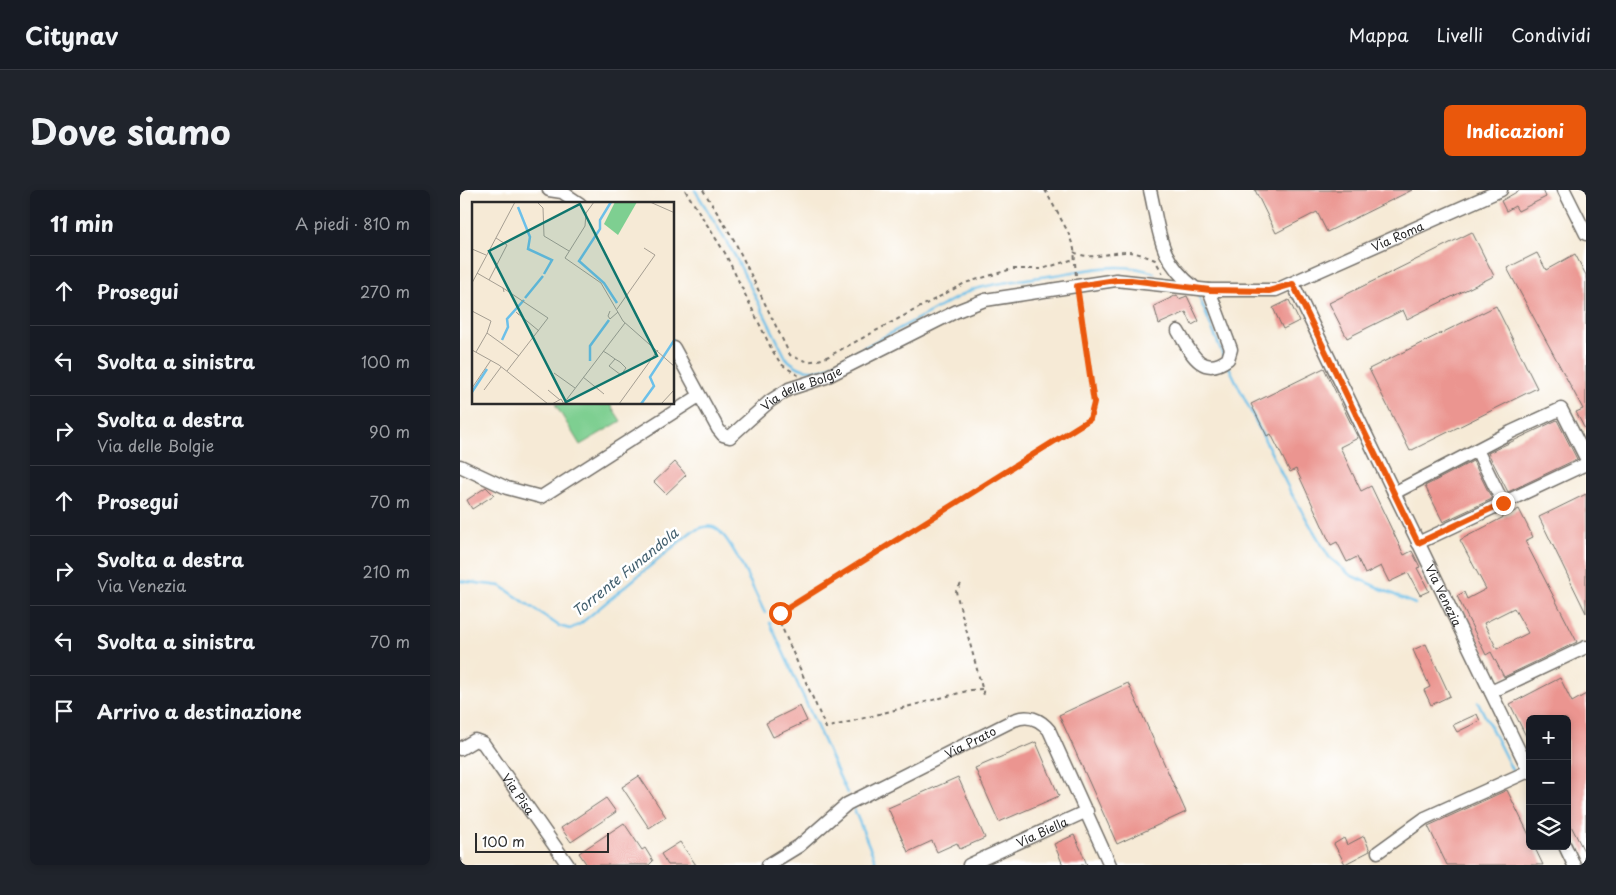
<!DOCTYPE html>
<html lang="it">
<head>
<meta charset="utf-8">
<style>
  :root { --surface:#171b24; --page:#20242c; --text:#f1f3f6; --muted:#9ea1a6; --line:#363941; --accent:#ea580c }
  body { margin:0; font-family:"Playpen Sans",sans-serif; background:var(--page); color:var(--text) }
  .controls { position:absolute; right:15px; bottom:15px; display:grid; overflow:hidden; border-radius:8px; box-shadow:0 2px 8px #0003 }
  .controls button { width:45px; height:45px; display:grid; place-items:center; padding:0; border:0; border-bottom:1px solid var(--line); background:var(--surface); color:var(--text); font:25px sans-serif }
  .scale { position:absolute; left:15px; bottom:12px; width:134px; box-sizing:border-box; padding-left:5px; border:2px solid #2b2b2b; border-top:0; font-size:14px; line-height:18px; white-space:nowrap; color:#2b2b2b; -webkit-text-stroke:4px #fff; paint-order:stroke }
  .stop { position:absolute; width:15px; height:15px; margin:-11px; border:4px solid #ea580c; border-radius:50%; background:#fff }
  .stop.end { background:#ea580c; border-color:#fff; box-shadow:0 1px 5px #0008 }
  .list { margin:0; padding:0; list-style:none }
  h2 { display:flex; justify-content:space-between; align-items:center; height:65px; margin:0; padding:0 20px; font-size:21px }
  h2 small { font-size:16px; font-weight:400; color:var(--muted) }
  .list li { display:grid; grid-template-columns:32px 1fr auto; gap:15px; align-items:center; box-sizing:border-box; height:70px; padding:0 20px; border-top:1px solid var(--line) }
  .list b { display:block; font-size:19px; white-space:nowrap }
  .list p { margin:0; font-size:16px; white-space:nowrap; color:var(--muted) }
  .list em { font-size:16px; font-style:normal; color:var(--muted) }
  .icon { flex:none; width:28px; height:28px; fill:none; stroke:currentColor; stroke-width:2; stroke-linecap:round; stroke-linejoin:round }
  .map { position:relative; flex:none; width:1126px; height:675px; overflow:hidden; border-radius:8px }
  header { display:flex; align-items:center; gap:30px; box-sizing:border-box; height:70px; padding:0 25px; background:var(--surface); border-bottom:1px solid var(--line) }
  header strong { font-size:24px }
  nav { display:flex; gap:28px; margin-inline-start:auto; font-size:18px }
  .intro { display:flex; align-items:center; justify-content:space-between; box-sizing:border-box; height:120px; padding:0 30px }
  h1 { margin:0; font-size:35px }
  .button { padding:12px 22px; border-radius:8px; background:var(--accent); color:#fff; font-size:18px; font-weight:700 }
  main { display:flex; gap:30px; padding:0 30px }
  aside { flex:1; background:var(--surface); border-radius:8px; box-shadow:0 2px 8px #0003 }
  .map>svg:first-child { display:block }
  .green { fill:#7ecf91; stroke:#547d5e }
  .lines { fill:none; stroke-linecap:round; stroke-linejoin:round }
  .stream { stroke:#6cc0e9; stroke-width:2.5 }
  .building { fill:#eb9590; fill-rule:evenodd }
  .minor-casing { stroke:#726e67; stroke-width:15 }
  .path { stroke:#726e67; stroke-width:2; stroke-dasharray:4 4; stroke-linecap:butt }
  .minor { stroke:#fff; stroke-width:12 }
  .route { stroke:#ea580c; stroke-width:6 }
  .labels { text-anchor:middle; dominant-baseline:central; stroke-width:5; stroke-linejoin:round; paint-order:stroke }
  .street-label { font-size:12px; fill:#2b2b2b; stroke:#fff }
  .water-label { font-size:14px; font-style:italic; fill:#425f6e; stroke:#fff }
  .inset-river { fill:none; stroke:#6cc0e9; stroke-width:2.5 }
  .inset-road { fill:none; stroke:#a59e92; stroke-width:1 }
  .view { fill:#0f766e; fill-opacity:0.15; stroke:#0f766e; stroke-width:2.5 }
  .inset-edge { fill:none; stroke:#2b2b2b; stroke-width:2.5 }
</style>
</head>
<body>
<header>
<strong>Citynav</strong>
<nav><a>Mappa</a><a>Livelli</a><a>Condividi</a></nav>
</header>
<div class="intro"><h1>Dove siamo</h1><a class="button">Indicazioni</a></div>
<main>
<aside>
<h2>11 min<small>A piedi · 810 m</small></h2>
<ul class="list">
<li><svg class="icon" aria-label="ahead" viewBox="0 0 24 24"><path d="M12 20V5M6 11l6-6 6 6"/></svg><div><b>Prosegui</b></div><em>270 m</em></li>
<li><svg class="icon" aria-label="left" viewBox="0 0 24 24"><path d="M17 20v-9H6M10 6l-5 5 5 5"/></svg><div><b>Svolta a sinistra</b></div><em>100 m</em></li>
<li><svg class="icon" aria-label="right" viewBox="0 0 24 24"><path d="M7 20v-9h11M14 6l5 5-5 5"/></svg><div><b>Svolta a destra</b><p>Via delle Bolgie</p></div><em>90 m</em></li>
<li><svg class="icon" aria-label="ahead" viewBox="0 0 24 24"><path d="M12 20V5M6 11l6-6 6 6"/></svg><div><b>Prosegui</b></div><em>70 m</em></li>
<li><svg class="icon" aria-label="right" viewBox="0 0 24 24"><path d="M7 20v-9h11M14 6l5 5-5 5"/></svg><div><b>Svolta a destra</b><p>Via Venezia</p></div><em>210 m</em></li>
<li><svg class="icon" aria-label="left" viewBox="0 0 24 24"><path d="M17 20v-9H6M10 6l-5 5 5 5"/></svg><div><b>Svolta a sinistra</b></div><em>70 m</em></li>
<li><svg class="icon" aria-label="arrive" viewBox="0 0 24 24"><path d="M6 21V4h12l-3 4 3 4H6"/></svg><div><b>Arrivo a destinazione</b></div></li>
</ul>
</aside>
<div class="map">
<svg width="1126" height="675" viewBox="0 0 1126 675">
  <rect width="100%" height="100%" fill="#fff"/>
  <filter id="ink" filterUnits="userSpaceOnUse"><feTurbulence type="fractalNoise" baseFrequency=".02" numOctaves="2"/><feDisplacementMap in="SourceGraphic" scale="10" xChannelSelector="R" yChannelSelector="G"/><feConvolveMatrix kernelMatrix="1 2 1 2 8 2 1 2 1" color-interpolation-filters="sRGB"/></filter>
  <filter id="wash" filterUnits="userSpaceOnUse"><feTurbulence type="fractalNoise" baseFrequency=".0096" numOctaves="4" result="noise"/><feDisplacementMap in="SourceGraphic" scale="20" xChannelSelector="R" yChannelSelector="G"/><feGaussianBlur stdDeviation="1.12" result="paint"/><feColorMatrix in="noise" values="0 0 0 0 0 0 0 0 0 0 0 0 0 0 0 0 0 1.4 0 .05"/><feComposite in="paint" operator="in"/></filter>
  <g filter="url(#wash)">
    <rect width="100%" height="100%" fill="#f6ead6"/>
    <path class="green" d="M95 214H150L161 231 120 255Z"/>
    <g class="lines">
      <g class="stream">
        <path d="M235 0 275 66 326 168C338 180 348 182 364 179L511 100C538 92 566 89 595 85 627 80 662 71 694 83"/>
        <path d="M739 107 763 165"/>
        <path d="M768 175 830 301 869 367 890 385 955 414"/>
        <path d="M0 391 41 396 99 436 110 439 120 434 231 342C239 339 245 335 253 337 270 342 296 406 305 423"/>
        <path d="M310 433 387 603"/>
        <path d="M1018 512 1052 580"/>
        <path d="M394 619 417 675"/>
      </g>
    </g>
    <g id="blocks">
      <g class="building">
        <path d="M795 0H952L867 42 857 22 816 43Z"/>
        <path d="M1060 0H1083L1086 7 1058 21 1055 16 1046 21 1041 11Z"/>
        <path d="M1012 42 1034 86 947 129 943 120 887 148 869 113Z"/>
        <path d="M1077 63 1086 80 1115 64 1126 85V241L1116 222 1123 219 1047 78Z"/>
        <path d="M717 105 719 109 727 106 739 131 732 135 726 122 699 134 694 116Z"/>
        <path d="M829 110 839 131 823 139 813 118Z"/>
        <path d="M1036 116 1077 198 950 261 909 179Z"/>
        <path d="M864 178 898 248 880 257 901 301 911 296 944 365 952 361 960 377 957 378 969 401 960 405 948 383 929 392 921 376 905 384 897 367 887 372 877 352 871 355 836 279 830 282 811 244 807 246 791 214Z"/>
        <path d="M1097 230 1117 269 1048 302 1028 263Z"/>
        <path d="M1013 271 1032 309 983 332 965 296Z"/>
        <path d="M215 272 226 285 206 304 194 292Z"/>
        <path d="M26 297 34 305 12 319 7 310Z"/>
        <path d="M1126 304V423L1079 327Z"/>
        <path d="M1059 319 1073 347 1065 351 1117 452 1044 487 1031 462 1026 465 997 406 1004 402 1007 409 1026 399 1000 350ZM1054 418 1068 443 1037 459 1024 433Z"/>
        <path d="M966 454 990 506 971 515 964 500 970 497 953 460Z"/>
        <path d="M1100 488 1112 512 1126 504V665L1107 628V529H1070V554L1050 514Z"/>
        <path d="M668 493 726 622 657 654 599 525Z"/>
        <path d="M340 516 347 531 313 547 306 533Z"/>
        <path d="M1017 524 1020 531 997 542 993 535Z"/>
        <path d="M576 552 599 606 539 632 515 578Z"/>
        <path d="M179 586 206 627 189 638 162 597Z"/>
        <path d="M498 587 525 648 500 659 497 653 477 662 472 651 448 662 428 618Z"/>
        <path d="M1047 600 1070 647V656H1074L1083 675H987L968 636Z"/>
        <path d="M146 608 156 622 111 652 101 638Z"/>
        <path d="M164 633 182 660 185 658 193 671 189 675H127L119 663Z"/>
        <path d="M614 645 622 662 627 675H603L594 654Z"/>
        <path d="M904 646 910 661 885 674 874 654 884 648 887 655Z"/>
        <path d="M220 652 236 675H208L201 664Z"/>
      </g>
    </g>
  </g>
  <g filter="url(#ink)">
    <use href="#blocks" fill-opacity="0" stroke="#726e67" stroke-width="1"/>
    <g class="lines">
      <g class="minor-casing">
        <g id="minor">
          <path d="M89 0 102 2 120 14"/>
          <path d="M690 0C700 43 698 69 735 98"/>
          <path d="M1104 0 1126 44"/>
          <path id="s1" d="M833 94 1070 583"/>
          <path d="M718 141C730 161 741 189 768 169L771 159 749 100"/>
          <path id="s2" d="M214 158 258 239 263 245 270 247 310 211 329 199 366 187 497 121 525 110 656 90 749 100H816L1041 0"/>
          <path d="M1017 260 1043 313 1126 274"/>
          <path d="M0 276 47 298 81 307 239 206"/>
          <path d="M934 303 1051 242 1101 219 1126 268"/>
          <path d="M958 353 1043 313"/>
          <path d="M1031 502 1126 457"/>
          <path id="s3" d="M0 559 15 550 23 553 108 675"/>
          <path d="M1105 656 1114 675"/>
          <path d="M918 662 965 628 1069 581"/>
          <path id="s4" d="M308 675 339 656 387 614 554 530C568 524 580 529 589 540L650 675"/>
          <path id="s5" d="M509 675 627 621"/>
        </g>
      </g>
      <g class="path">
        <path d="M225 0 265 63 312 160 321 174 339 186"/>
        <path d="M243 0 274 50 330 165C346 173 353 173 369 166L505 93 552 79H582L614 69"/>
        <path d="M585 0 608 42 614 59 616 86"/>
        <path d="M614 62C630 71 647 63 664 62 674 61 685 66 695 70L703 84"/>
        <path d="M501 394 496 401 497 406 524 505"/>
        <path d="M522 499 511 500 366 538 320 433V423L630 229 634 213 619 105"/>
        <path d="M0 668 4 675"/>
      </g>
      <use href="#minor" class="minor"/>
    </g>
  </g>
  <g class="lines" filter="url(#ink)">
    <path class="route" d="M320 423 630 229 634 213 617 96 656 90H671L750 100 809 101 833 94 958 353 1043 313"/>
  </g>
  <g class="labels">
    <g class="street-label">
      <text stroke="none"><textPath href="#s2" startOffset="825">Via Roma</textPath></text>
      <text stroke="none"><textPath href="#s2" startOffset="195">Via delle Bolgie</textPath></text>
      <text stroke="none"><textPath href="#s1" startOffset="346">Via Venezia</textPath></text>
      <text stroke="none"><textPath href="#s4" startOffset="238">Via Prato</textPath></text>
      <text stroke="none"><textPath href="#s3" startOffset="88">Via Pisa</textPath></text>
      <text stroke="none"><textPath href="#s5" startOffset="80">Via Biella</textPath></text>
    </g>
    <g class="water-label">
      <text transform="translate(165 382) rotate(-39)">Torrente Funandola</text>
    </g>
  </g>
  <g transform="translate(12 12)">
    <rect width="202" height="202" fill="#f6ead6"/>
    <path d="M143 0H165L146 33 132 22Z" fill="#7ecf91"/>
    <path class="inset-river" d="M139 0 128 18V27L107 59 132 81 145 101M46 5 58 35 56 47 80 58 72 72M53 96 71 74M30 138 36 125 35 117 52 98M118 159V144L137 118M0 190 15 167M169 202 182 184 178 175 203 137"/>
    <path class="inset-road" d="M65 0 71 6 72 34 97 49M122 0 114 11 113 24 93 56 129 81 151 119 203 165M178 0 203 11M0 47 14 53M5 71 31 86 32 90M17 78 35 43 24 36M0 81 43 0M31 86 76 116 35 169M145 107 183 53 172 46M0 109 19 119 15 131M138 109 136 114 138 117 146 110M47 113 44 110 67 129M0 148 27 163 76 202M131 149 136 152 143 157 148 160 154 166 149 173 137 164 143 157M4 150 15 131 47 154M82 171 103 186M111 175 132 192M0 186 19 158M12 188 29 165M76 188 88 198M92 201 153 121M80 202 89 197 92 202M147 202 186 148M189 202 203 187"/>
    <path class="view" d="M108 2 185 154 94 200 17 49Z"/>
    <rect width="202" height="202" class="inset-edge"/>
  </g>
</svg>
<div class="controls">
<button>+</button>
<button>−</button>
<button><svg class="icon" aria-label="layers" viewBox="0 0 24 24"><path d="M12 4l9 5-9 5-9-5zM3 14l9 5 9-5"/></svg></button>
</div>
<div class="scale">100 m</div>
<div class="stop" style="left:320px;top:423px"></div>
<div class="stop end" style="left:1043px;top:313px"></div>
</div>
</main>
</body>
</html>
